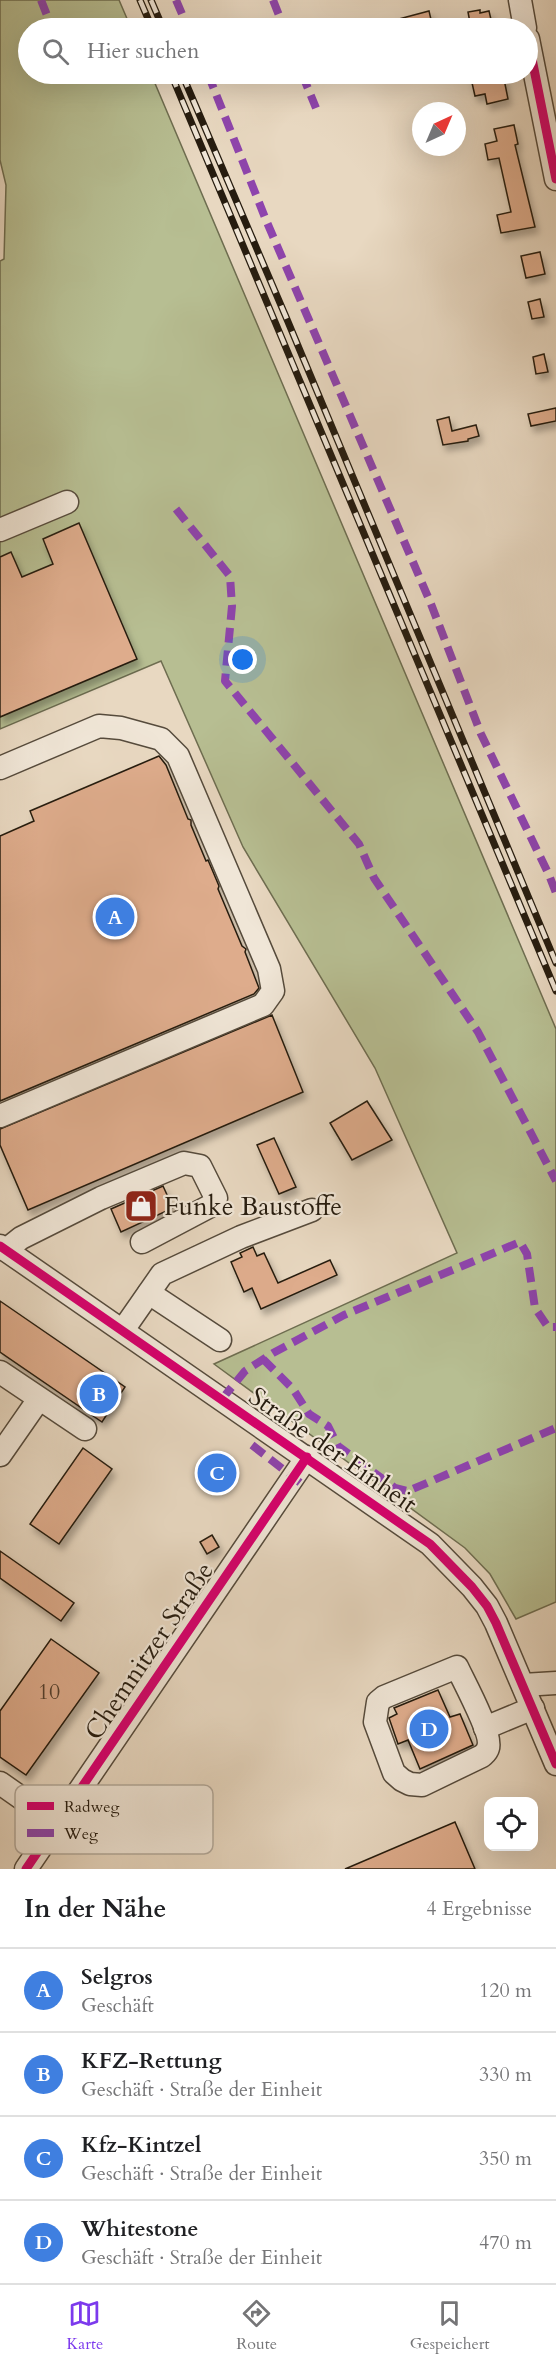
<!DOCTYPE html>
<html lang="de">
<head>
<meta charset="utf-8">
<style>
  :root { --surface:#fff; --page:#f6f6f6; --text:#202124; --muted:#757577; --line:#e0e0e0; --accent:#7c3aed }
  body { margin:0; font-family:Cardo,serif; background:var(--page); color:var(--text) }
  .controls { position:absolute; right:18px; bottom:18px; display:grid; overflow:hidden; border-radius:12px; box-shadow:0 6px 24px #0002 }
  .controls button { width:54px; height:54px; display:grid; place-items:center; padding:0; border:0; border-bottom:2px solid var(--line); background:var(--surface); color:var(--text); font:30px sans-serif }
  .compass { position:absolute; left:412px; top:102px; width:54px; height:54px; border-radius:50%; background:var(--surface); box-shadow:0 6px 24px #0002; rotate:44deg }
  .you { position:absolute; left:243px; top:660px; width:21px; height:21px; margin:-15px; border:4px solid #fff; border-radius:50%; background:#1a73e8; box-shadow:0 0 0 9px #1a73e833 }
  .badge { display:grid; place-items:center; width:39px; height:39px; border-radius:50%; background:var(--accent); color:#fff; font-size:20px; font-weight:700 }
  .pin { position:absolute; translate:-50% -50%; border:3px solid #fff; box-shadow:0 2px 6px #0006 }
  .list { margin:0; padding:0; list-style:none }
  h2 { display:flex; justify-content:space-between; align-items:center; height:78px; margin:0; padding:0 24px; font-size:26px }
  h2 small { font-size:20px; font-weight:400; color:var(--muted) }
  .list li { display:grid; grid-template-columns:39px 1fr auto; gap:18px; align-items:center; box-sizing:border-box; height:84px; padding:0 24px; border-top:2px solid var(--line) }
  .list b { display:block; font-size:22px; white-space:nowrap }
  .list p { margin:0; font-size:20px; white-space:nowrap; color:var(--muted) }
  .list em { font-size:20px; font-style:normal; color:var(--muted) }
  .icon { flex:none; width:33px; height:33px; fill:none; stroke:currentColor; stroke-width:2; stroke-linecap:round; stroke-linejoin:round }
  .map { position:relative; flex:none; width:556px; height:1869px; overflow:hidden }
  .search { position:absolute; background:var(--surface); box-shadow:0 6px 24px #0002; left:18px; right:18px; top:18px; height:66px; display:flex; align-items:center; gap:15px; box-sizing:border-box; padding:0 21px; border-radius:33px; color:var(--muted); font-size:22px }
  .sheet { height:414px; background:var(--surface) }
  nav { display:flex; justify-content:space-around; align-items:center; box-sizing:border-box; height:84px; border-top:2px solid var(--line); background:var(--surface); font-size:16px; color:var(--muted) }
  nav a { display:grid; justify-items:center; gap:3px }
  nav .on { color:var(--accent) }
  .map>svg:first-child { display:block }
  .green { fill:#b7be92; stroke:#6e6d50; stroke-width:1.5 }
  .building { fill:#deac8c; stroke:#261c0f; stroke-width:1.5; filter:url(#shadow) }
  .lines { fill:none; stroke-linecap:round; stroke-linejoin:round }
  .minor-casing { stroke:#564b3c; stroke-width:25 }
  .minor { stroke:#f0e6d7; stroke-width:22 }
  .rail-casing { stroke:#261c0f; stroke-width:7 }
  .rail { stroke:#f0e6d7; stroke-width:4.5; stroke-dasharray:14; stroke-linecap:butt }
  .quiet { stroke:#8e44ad; stroke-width:8; stroke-dasharray:15 8; stroke-linecap:butt }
  .cycleway-casing { stroke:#f0e6d7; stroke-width:13 }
  .cycleway { stroke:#d6006c; stroke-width:9 }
  .labels { text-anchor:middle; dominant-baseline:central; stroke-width:4.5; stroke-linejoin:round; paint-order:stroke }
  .number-label { font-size:22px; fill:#54402e }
  .poi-label { font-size:26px; fill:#261c0f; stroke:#f0e6d7; text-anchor:start }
  .street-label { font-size:26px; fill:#261c0f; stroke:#f0e6d7 }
  .key { fill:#f0e6d7; stroke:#b3a99b; stroke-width:1.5 }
  .key-label { font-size:16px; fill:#261c0f }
</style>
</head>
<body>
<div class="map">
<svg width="556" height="1869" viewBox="0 0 556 1869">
  <defs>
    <filter id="shadow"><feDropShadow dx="3.5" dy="6" stdDeviation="3" flood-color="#0004"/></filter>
  </defs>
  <rect width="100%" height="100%" fill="#e8d8c1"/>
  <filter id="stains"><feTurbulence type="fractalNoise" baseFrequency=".00333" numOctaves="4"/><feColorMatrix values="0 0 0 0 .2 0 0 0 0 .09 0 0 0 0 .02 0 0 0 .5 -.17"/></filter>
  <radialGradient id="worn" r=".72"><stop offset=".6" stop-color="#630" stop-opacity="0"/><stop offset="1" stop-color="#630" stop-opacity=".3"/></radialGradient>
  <path class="green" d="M0 0H119L131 28H28V74H151L556 1029V1602L516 1619 490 1574 465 1548 214 1364 457 1253 375 1068 243 847 161 661 0 729V261L4 259 6 185 0 160Z"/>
  <g class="building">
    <path d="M480 10V13L489 11 493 28H471L468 12Z"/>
    <path d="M429 11 433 28H381L380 24Z"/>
    <path d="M470 74H503L508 99 487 104 485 94 475 96Z"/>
    <path d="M514 125 518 144 515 145 535 227 501 233 497 215 511 212 499 158 488 160 485 144 497 141 494 129Z"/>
    <path d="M540 252 545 274 526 278 521 256Z"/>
    <path d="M540 299 544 317 532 319 528 302Z"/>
    <path d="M544 354 548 372 536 374 533 357Z"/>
    <path d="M556 408V421L531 426 528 414Z"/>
    <path d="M449 417 452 431 476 425 479 436 468 439V441L443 445 437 420Z"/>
    <path d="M79 523 137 659 0 717V557L11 552 22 577 53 564 43 539Z"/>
    <path d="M159 756 166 765 188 819 191 820V825L206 861 208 860 219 886 218 889 242 946 246 949 245 952 259 988 254 994 0 1101V836L34 821 30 811Z"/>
    <path d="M272 1015 303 1092 28 1210 0 1145V1129Z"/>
    <path d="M367 1101 392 1140 352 1160 330 1123Z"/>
    <path d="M274 1138 296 1187 279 1194 257 1145Z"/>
    <path d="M163 1186 173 1208 121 1232 111 1209Z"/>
    <path d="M253 1247 257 1256 264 1253 278 1283 330 1260 337 1275 261 1309 252 1288 244 1292 231 1262 242 1257 240 1253Z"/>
    <path d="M0 1301 125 1387 102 1422 0 1352Z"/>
    <path d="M83 1448 112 1469 59 1544 30 1524Z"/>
    <path d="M212 1535 219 1547 207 1554 200 1542Z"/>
    <path d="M0 1551 74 1603 61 1621 0 1578Z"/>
    <path d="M51 1639 99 1673 26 1775 0 1757V1711Z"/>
    <path d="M438 1690 450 1717 460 1714 473 1745 420 1769 408 1740 398 1744 389 1718 397 1714 394 1708Z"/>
    <path d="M455 1822 475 1869H345Z"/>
  </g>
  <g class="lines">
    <g class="minor-casing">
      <g id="minor">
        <path d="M520 0 525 28"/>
        <path d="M528 39 556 179"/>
        <path d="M0 530 67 502"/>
        <path d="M0 768 99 726 121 728 161 739 178 756 269 969 273 991 263 1005 0 1116"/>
        <path d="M0 1246 430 1544 472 1587 487 1606 496 1623 556 1764"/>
        <path d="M6 1250 21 1238 101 1198 184 1163 200 1166 216 1198 214 1204 142 1242"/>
        <path d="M149 1293 220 1340"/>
        <path d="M123 1330 162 1274 241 1237 312 1210"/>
        <path d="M0 1372 85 1429"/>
        <path d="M0 1455 39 1399"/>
        <path d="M457 1667C464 1682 493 1735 488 1748 487 1752 484 1754 482 1756L422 1785 410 1784 402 1780 394 1773 375 1722 378 1702 384 1697Z"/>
        <path d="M523 1685 556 1683"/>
        <path d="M485 1728 533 1708"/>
        <path d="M0 1783 57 1823"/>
        <path d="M26 1869 307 1457"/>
      </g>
    </g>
    <use href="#minor" class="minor"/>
    <g class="rail-casing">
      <g id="rail">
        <path d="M140 0 152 28"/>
        <path d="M151 0 163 28"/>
        <path d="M171 74 556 991"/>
        <path d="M182 74 286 317 556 963"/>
      </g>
    </g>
    <use href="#rail" class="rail"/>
    <g class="quiet">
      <path d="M41 0 52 28"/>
      <path d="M176 0 188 28"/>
      <path d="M273 0 284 28"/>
      <path d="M208 74 266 220 431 604 481 734 549 875 556 893"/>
      <path d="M302 74 316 108"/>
      <path d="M176 509 230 576 232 606 225 681 359 844 374 878 478 1032 556 1181"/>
      <path d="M263 1359 293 1389 309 1414 328 1426 338 1446 395 1488 408 1491 556 1428"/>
      <path d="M222 1399 245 1371 273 1353 344 1315 520 1242 527 1254 535 1308 548 1327H556"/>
      <path d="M252 1445 303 1485"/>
    </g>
    <g class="cycleway-casing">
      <g id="cycleway">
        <path d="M528 39 556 179"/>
        <path d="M0 1246 430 1544 472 1587 487 1606 496 1623 556 1764"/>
        <path d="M26 1869 307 1457"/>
      </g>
    </g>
    <use href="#cycleway" class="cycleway"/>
  </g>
  <defs>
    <g id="shop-square" transform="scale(1.725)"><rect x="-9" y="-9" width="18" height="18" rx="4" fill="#8f2418" stroke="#f0e6d7"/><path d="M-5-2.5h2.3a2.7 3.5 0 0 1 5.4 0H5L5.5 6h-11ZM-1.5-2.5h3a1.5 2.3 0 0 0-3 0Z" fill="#fff"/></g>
  </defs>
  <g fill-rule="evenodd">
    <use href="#shop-square" x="141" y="1206"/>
  </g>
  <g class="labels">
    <g class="number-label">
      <text x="49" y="1692">10</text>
    </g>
    <g class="poi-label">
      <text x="164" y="1206">Funke Baustoffe</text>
    </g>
    <g class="street-label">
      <text transform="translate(333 1450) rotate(35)">Straße der Einheit</text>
      <text transform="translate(149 1651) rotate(-56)">Chemnitzer Straße</text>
    </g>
  </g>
  <rect x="15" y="1785" width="198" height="69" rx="9" class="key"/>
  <rect x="27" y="1802" width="27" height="8" fill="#d6006c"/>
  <rect x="27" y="1829" width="27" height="8" fill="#8e44ad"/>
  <g class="key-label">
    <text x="64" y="1812">Radweg</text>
    <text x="64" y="1839">Weg</text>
  </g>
  <rect width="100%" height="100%" filter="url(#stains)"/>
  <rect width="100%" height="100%" fill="url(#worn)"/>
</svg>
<div class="controls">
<button><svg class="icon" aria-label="locate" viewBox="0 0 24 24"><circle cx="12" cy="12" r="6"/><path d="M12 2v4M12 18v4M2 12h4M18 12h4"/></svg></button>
</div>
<svg class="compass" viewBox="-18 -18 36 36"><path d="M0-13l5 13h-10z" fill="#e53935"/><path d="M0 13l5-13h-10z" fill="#757577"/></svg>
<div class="you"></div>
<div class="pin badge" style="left:115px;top:917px;background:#3f7fe0">A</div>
<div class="pin badge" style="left:99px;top:1394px;background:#3f7fe0">B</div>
<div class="pin badge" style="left:217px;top:1473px;background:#3f7fe0">C</div>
<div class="pin badge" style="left:429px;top:1729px;background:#3f7fe0">D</div>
<div class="search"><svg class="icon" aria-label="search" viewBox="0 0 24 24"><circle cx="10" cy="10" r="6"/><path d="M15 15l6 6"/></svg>Hier suchen</div>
</div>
<section class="sheet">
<h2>In der Nähe<small>4 Ergebnisse</small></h2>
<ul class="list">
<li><span class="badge" style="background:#3f7fe0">A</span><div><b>Selgros</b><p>Geschäft</p></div><em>120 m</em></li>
<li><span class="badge" style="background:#3f7fe0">B</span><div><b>KFZ-Rettung</b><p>Geschäft · Straße der Einheit</p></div><em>330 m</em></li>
<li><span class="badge" style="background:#3f7fe0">C</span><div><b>Kfz-Kintzel</b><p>Geschäft · Straße der Einheit</p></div><em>350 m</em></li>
<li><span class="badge" style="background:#3f7fe0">D</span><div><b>Whitestone</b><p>Geschäft · Straße der Einheit</p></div><em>470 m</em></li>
</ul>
</section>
<nav>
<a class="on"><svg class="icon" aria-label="map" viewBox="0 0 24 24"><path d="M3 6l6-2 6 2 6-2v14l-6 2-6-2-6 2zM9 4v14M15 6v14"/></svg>Karte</a>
<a><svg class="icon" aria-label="directions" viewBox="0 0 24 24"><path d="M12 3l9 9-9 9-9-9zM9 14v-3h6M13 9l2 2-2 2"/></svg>Route</a>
<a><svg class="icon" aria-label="saved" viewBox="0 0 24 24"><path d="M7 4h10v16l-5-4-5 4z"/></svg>Gespeichert</a>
</nav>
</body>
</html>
